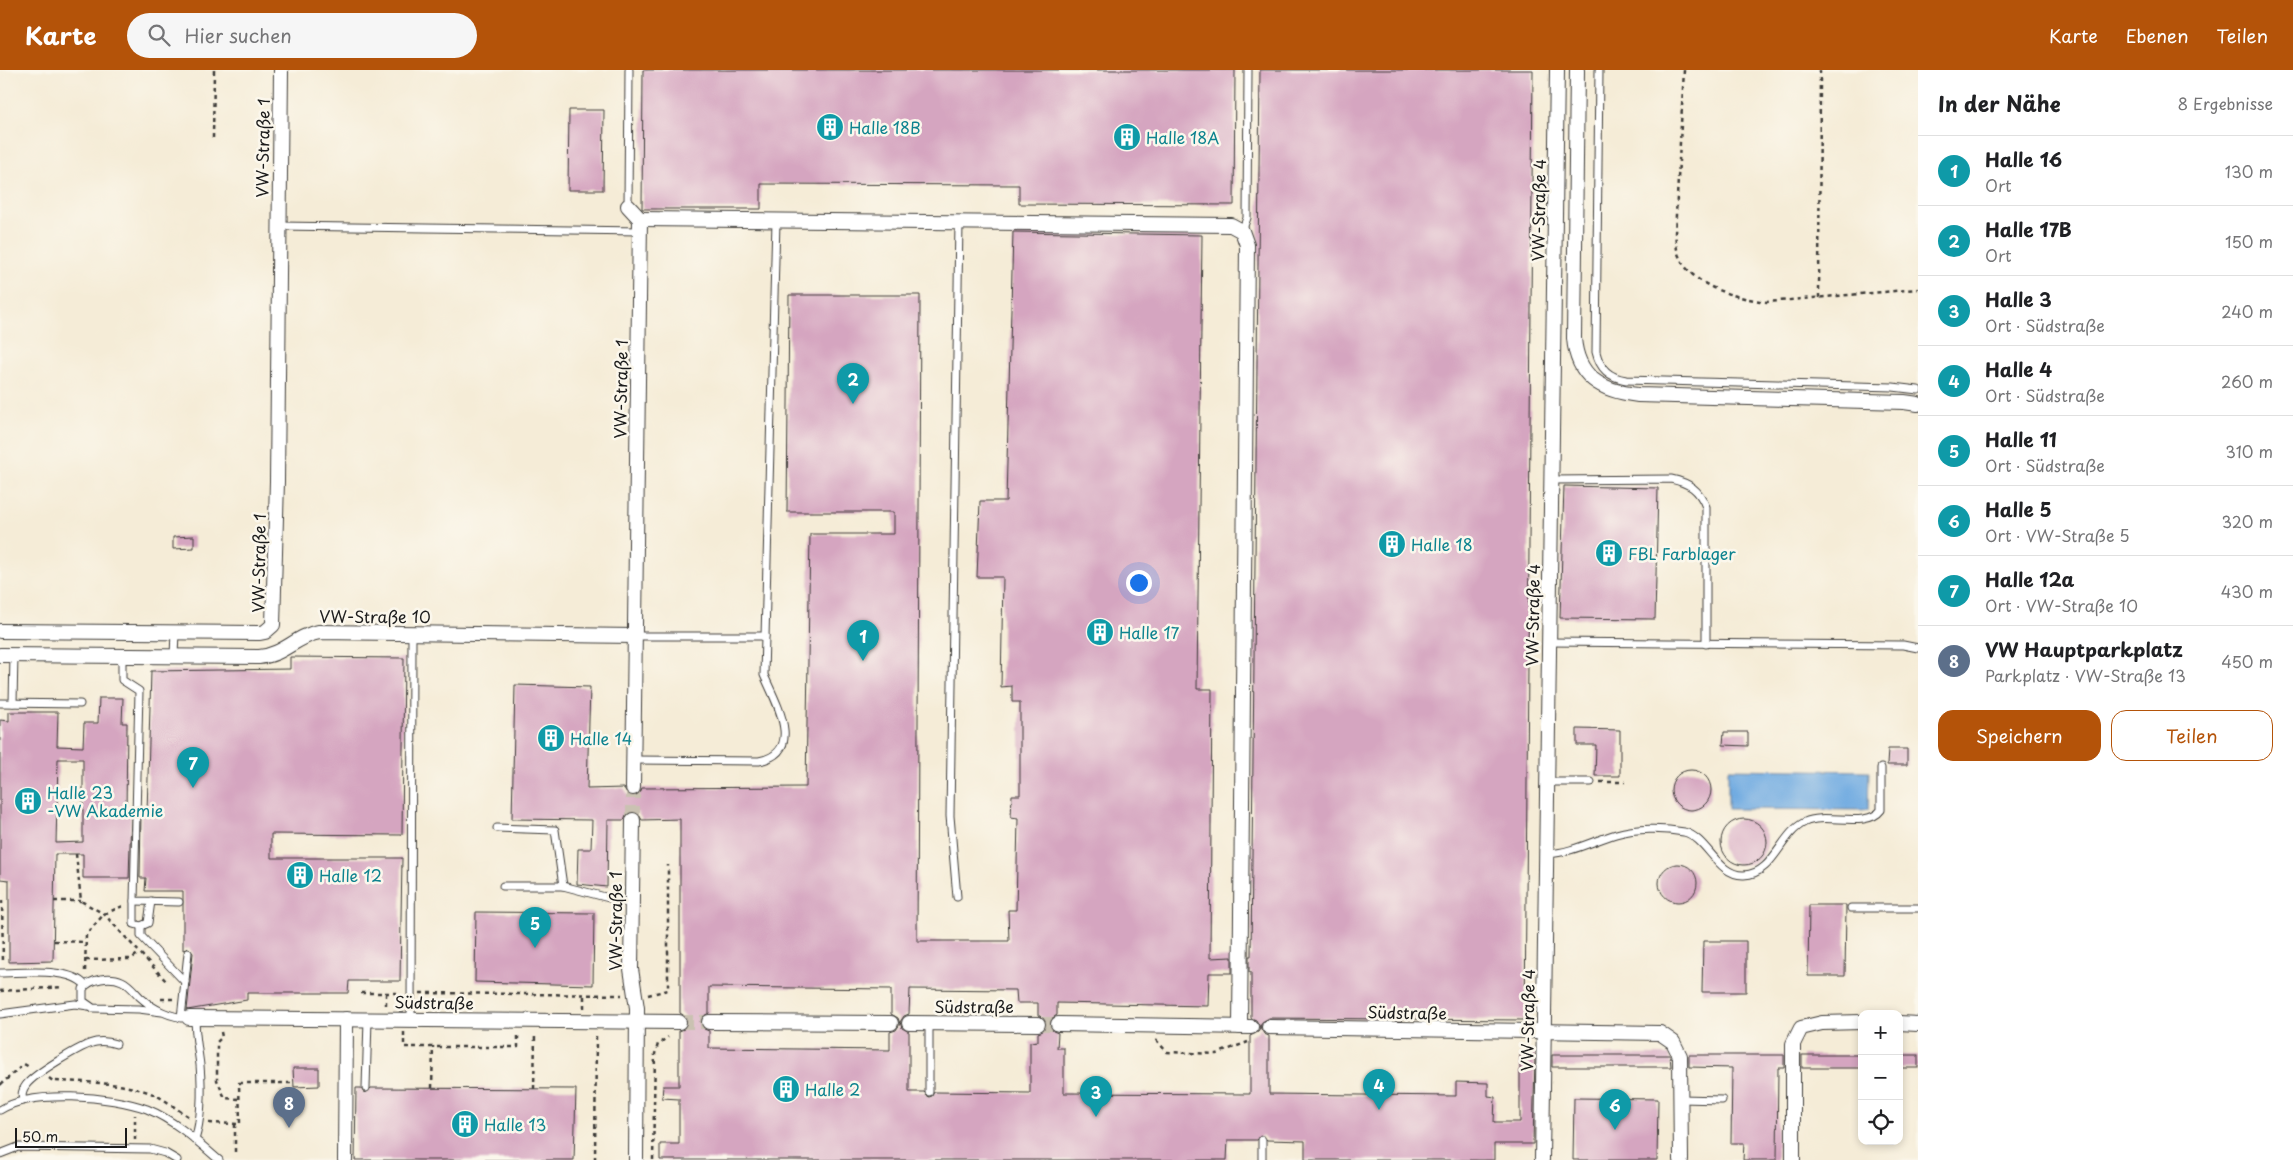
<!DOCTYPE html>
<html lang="de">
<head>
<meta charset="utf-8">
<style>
  :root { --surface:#fff; --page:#f6f6f6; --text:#202124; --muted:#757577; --line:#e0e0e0; --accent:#b45309 }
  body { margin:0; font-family:"Playpen Sans",sans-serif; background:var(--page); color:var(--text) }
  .controls { position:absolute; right:15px; bottom:15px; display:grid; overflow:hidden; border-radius:10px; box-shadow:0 2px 8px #0003 }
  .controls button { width:45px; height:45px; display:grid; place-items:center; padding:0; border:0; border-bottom:1px solid var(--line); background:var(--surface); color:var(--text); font:25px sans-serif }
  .scale { position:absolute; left:15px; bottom:12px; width:112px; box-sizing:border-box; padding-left:5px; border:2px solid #1c1c1c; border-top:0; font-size:14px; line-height:18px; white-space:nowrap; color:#1c1c1c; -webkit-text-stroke:4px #fbf7ec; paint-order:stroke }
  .you { position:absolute; left:1138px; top:512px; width:18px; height:18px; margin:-12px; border:4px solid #fff; border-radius:50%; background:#1a73e8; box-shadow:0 0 0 8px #1a73e833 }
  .badge { display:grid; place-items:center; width:32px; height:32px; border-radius:50%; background:var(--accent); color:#fff; font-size:16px; font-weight:700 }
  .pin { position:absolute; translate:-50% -41px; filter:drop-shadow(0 1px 2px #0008) }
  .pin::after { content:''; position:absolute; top:26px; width:18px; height:15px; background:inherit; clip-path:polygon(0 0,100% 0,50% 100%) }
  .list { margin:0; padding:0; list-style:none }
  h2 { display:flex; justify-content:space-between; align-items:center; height:65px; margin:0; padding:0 20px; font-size:21px }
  h2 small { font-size:16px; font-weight:400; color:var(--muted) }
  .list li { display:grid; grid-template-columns:32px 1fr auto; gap:15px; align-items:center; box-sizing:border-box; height:70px; padding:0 20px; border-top:1px solid var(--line) }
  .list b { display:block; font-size:19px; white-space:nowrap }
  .list p { margin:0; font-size:16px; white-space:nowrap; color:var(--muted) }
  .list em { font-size:16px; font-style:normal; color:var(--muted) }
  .actions { display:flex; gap:10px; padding:15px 20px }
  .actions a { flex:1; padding:11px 0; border:1px solid var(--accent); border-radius:15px; text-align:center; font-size:18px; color:var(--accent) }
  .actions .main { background:var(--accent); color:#fff }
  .icon { flex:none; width:28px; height:28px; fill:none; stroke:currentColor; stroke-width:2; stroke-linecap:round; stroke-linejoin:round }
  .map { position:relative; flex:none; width:1918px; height:1090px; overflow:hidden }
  header { display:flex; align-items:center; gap:30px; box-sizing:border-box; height:70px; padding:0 25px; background:var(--accent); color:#fff }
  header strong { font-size:24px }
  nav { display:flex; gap:28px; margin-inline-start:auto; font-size:18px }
  .search { width:350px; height:45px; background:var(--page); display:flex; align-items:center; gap:12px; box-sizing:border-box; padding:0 18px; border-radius:28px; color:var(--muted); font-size:19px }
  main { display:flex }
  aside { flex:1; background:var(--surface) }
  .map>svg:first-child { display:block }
  .water { fill:#71abe1; stroke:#46647e }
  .building { fill:#d5a5c0; fill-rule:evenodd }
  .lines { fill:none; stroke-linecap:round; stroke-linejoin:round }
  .minor-tunnel { stroke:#cac2b2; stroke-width:14; stroke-dasharray:14 7; stroke-linecap:butt }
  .service-casing { stroke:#3d3b38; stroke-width:9 }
  .minor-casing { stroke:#3d3b38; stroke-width:16 }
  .path { stroke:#3d3b38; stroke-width:2.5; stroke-dasharray:4 4; stroke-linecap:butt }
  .service { stroke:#fff; stroke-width:7 }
  .minor { stroke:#fff; stroke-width:14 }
  .labels { text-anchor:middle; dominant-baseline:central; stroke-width:5; stroke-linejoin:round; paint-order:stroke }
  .culture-label { font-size:16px; fill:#0d838f; stroke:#fbf7ec; text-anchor:start }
  .street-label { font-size:16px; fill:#1c1c1c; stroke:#fbf7ec }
</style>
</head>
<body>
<header>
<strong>Karte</strong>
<div class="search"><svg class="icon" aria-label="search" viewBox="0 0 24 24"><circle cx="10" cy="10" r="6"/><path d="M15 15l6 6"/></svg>Hier suchen</div>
<nav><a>Karte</a><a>Ebenen</a><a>Teilen</a></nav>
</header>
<main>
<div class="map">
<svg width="1918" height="1090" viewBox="0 0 1918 1090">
  <rect width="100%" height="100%" fill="#fbf7ec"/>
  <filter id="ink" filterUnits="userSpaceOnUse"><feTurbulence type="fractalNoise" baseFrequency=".02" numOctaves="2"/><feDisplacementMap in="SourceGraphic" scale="10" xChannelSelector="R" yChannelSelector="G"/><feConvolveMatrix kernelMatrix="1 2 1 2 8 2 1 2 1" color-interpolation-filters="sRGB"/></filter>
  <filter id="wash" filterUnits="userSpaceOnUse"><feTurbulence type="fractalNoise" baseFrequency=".0096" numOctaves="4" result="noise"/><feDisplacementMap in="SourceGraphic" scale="20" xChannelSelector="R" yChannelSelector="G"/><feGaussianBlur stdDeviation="1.12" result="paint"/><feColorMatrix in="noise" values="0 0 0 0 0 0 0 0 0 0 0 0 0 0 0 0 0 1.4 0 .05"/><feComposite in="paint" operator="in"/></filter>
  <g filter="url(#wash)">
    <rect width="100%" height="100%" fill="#f5ecd7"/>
    <path class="water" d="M1728 699 1869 701 1868 740 1728 739Z"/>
    <g id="blocks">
      <g class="building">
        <path d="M643 0H1235L1234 135 1019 134V115L761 114V139H642Z"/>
        <path d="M1260 0H1533L1525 950 1269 948 1262 952 1260 957 1264 964 1269 966V1024L1456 1026V1012L1488 1013V1026L1495 1027 1494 1052H1520V985H1535L1533 1074H1494V1090H1305V1071L1267 1070 1262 1065 1257 1070H1228L1227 1090H660V1074H679V1029L662 1028 663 1016H679V961L684 959 688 953 686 947 680 943V749L642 750 638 743 633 741 626 745 624 750H608L607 817 577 814 578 779H591L592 750 512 749 515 615 590 617 587 719 624 718 628 725 633 727 640 723 642 718 806 717 810 464H894V442H787L789 225H920L917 871H1009L1008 840H1016L1018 748 1011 747 1012 725H1020V632H1012V616L1001 617 1003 507H977L980 431H1006L1013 162 1202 165 1197 619H1212L1210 888 1232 887V903H1209L1208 936 1057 933V945L1051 949 1049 954 1053 961 1058 963 1057 978H1064V1023L1250 1024V966L1258 962 1260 957 1256 950 1251 948V902H1249V886H1251ZM709 917 891 919V944L898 948 900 954 896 960 890 962V980L709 978V961L704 959 700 952 702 947 709 943ZM910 919 1016 920 1017 933H1038V945L1045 949 1047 955 1043 961 1038 963V971L1030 972V1023L934 1022 932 1026 929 1027 924 1022H909V962L902 958 900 952 904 946 909 944Z"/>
        <path d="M569 40H604L603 120H568Z"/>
        <path d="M1564 416 1658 418 1655 549 1560 548Z"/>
        <path d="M194 466V478L173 479V467Z"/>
        <path d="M290 587 404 588 402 765 271 764V788H402L400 911H349L348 923H247V930L187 940 193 883 189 878 183 880V821H145L146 808H140L141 743H147L151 601 290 599Z"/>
        <path d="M99 628H123L122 653H127L126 743H131L129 808H83V784H55L53 891 9 892V810L0 809V650L9 651V642H58L57 676 83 677 84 653H98ZM58 689H83V772L56 773Z"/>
        <path d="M1577 659 1620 660V706H1595L1596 675H1577Z"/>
        <path d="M1724 662H1748V676L1723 675Z"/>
        <path d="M1888 679H1907V695H1887Z"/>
        <circle cx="1691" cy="720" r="20"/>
        <circle cx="1744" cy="772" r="23"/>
        <circle cx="1678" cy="813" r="19"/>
        <path d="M1809 835H1846L1845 906H1808Z"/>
        <path d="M476 842 594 843 593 915 475 912Z"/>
        <path d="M1703 871H1746V922H1702Z"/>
        <path d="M1552 985H1670L1671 997H1552Z"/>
        <path d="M1689 985H1784V998H1778L1777 1090H1743L1744 1073H1731L1732 998 1689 997Z"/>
        <rect x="1802" y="985" width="60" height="13"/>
        <rect x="1899" y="985" width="19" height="13"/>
        <path d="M293 998H319V1016L294 1017Z"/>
        <path d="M356 1018H361L363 1022 366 1023 371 1018 576 1019 574 1090H355Z"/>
        <path d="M1574 1028 1658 1029 1657 1090H1573Z"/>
      </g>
    </g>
  </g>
  <g filter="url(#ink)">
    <use href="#blocks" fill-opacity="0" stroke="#3d3b38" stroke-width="1"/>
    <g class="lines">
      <g class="minor-tunnel">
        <path d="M633 750V718"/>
        <path d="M679 952H709"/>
        <path d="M1038 954H1058"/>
      </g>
      <g class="service-casing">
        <g id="service">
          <path d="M1599 0 1596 282C1600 299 1609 307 1626 310L1893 317 1918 320"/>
          <path d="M628 136 629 0"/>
          <path d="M279 156 640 161"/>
          <path d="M1242 161 1247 148 1248 0"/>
          <path d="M1552 410 1671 409C1689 413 1699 419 1706 437V574"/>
          <path d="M635 566H765"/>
          <path d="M1549 572 1903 575 1918 578"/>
          <path d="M122 586V610L139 621 134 831 179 832"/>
          <path d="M174 586 175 562"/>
          <path d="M0 633 80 634"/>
          <path d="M13 633 14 585"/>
          <path d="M634 690 759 691C806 682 775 631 764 605L776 151"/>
          <path d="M1548 712H1591"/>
          <path d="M497 758 555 760 563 816"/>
          <path d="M1547 784C1571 783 1593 771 1616 764 1636 758 1663 758 1684 762 1708 768 1717 806 1744 805 1774 804 1780 764 1805 752 1825 742 1867 759 1881 740V698"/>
          <path d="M503 816H563L632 834"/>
          <path d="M957 827 950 746 959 152"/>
          <path d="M134 831V854L141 856 148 853 151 831"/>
          <path d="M1851 838H1918"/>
          <path d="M141 856V866L185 912"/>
          <path d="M0 903C23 903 70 897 85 915"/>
          <path d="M162 942 139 939 93 938 83 931V919C90 908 111 906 122 911 129 914 135 922 140 927 153 939 171 948 189 948"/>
          <path d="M0 944 75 934 88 936"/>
          <path d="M181 948 188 883"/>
          <path d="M411 949 412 563"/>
          <path d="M366 1018 368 949"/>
          <path d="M929 1022V954"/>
          <path d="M1681 1029 1722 1030"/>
          <path d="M23 1030C21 1024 22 1020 26 1015 34 1004 83 974 96 972 103 971 110 972 116 974"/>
          <path d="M0 1040C32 1019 112 1026 147 1039 174 1050 197 1071 219 1090"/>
          <path d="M195 1070C202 1047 202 1019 200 995 198 979 195 964 195 948"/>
          <path d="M0 1084 18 1077 150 1079 165 1083 177 1090"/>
          <path d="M1262 1090V1070"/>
        </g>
      </g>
      <g class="minor-casing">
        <g id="minor">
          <path d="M1577 0 1574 268C1577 307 1601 321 1638 325L1904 332 1918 334"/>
          <path d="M628 136 640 149 633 718"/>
          <path d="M640 149 1231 155 1242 161 1247 175 1240 957"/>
          <path d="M0 561 260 563 265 562 273 555 277 411 281 0"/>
          <path d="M0 585 259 587C284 585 296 566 319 562L635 566"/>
          <path d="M633 750 631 899 637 938 636 1090"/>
          <path d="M189 948 679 952"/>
          <path d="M709 952 891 953"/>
          <path d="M909 953 1038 954"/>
          <path d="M1899 953 1918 954"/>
          <path d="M1058 954 1251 957"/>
          <path d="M1269 957 1660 963 1673 972 1680 986 1681 1090"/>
          <path d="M345 1090 346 949"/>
          <path d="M1542 1090 1557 0"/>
          <path d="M1793 1090V974L1801 958 1822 953 1862 952"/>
        </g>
      </g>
      <g class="path">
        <path d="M1684 0 1675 163C1676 170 1676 179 1679 186 1693 218 1737 228 1767 232L1918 219"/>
        <path d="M213 68 214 0"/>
        <path d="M1819 228 1820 0"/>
        <path d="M1600 712H1625"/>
        <path d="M76 784 81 831 104 844 167 912"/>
        <path d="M2 830 3 894"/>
        <path d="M54 831H81"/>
        <path d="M54 871 86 872"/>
        <path d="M86 890 131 889 139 883"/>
        <path d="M85 901 86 865 104 844 123 836"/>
        <path d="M0 921 63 917"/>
        <path d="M361 923H400"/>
        <path d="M386 923V937"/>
        <path d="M420 923 622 925"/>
        <path d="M648 925 668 920V795"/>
        <path d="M161 929H173"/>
        <path d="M584 938V925"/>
        <path d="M221 962 222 967 217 972V1010L225 1028 239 1029"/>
        <path d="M404 962V977H518V963"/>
        <path d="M1156 970 1167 982 1216 984 1248 972"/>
        <path d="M49 1008 53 1011C83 1012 125 1012 153 1024 167 1030 177 1040 189 1047"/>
        <path d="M0 1015 24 994 31 998"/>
        <path d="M432 1018 433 976"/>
        <path d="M534 1019 535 964"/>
        <path d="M209 1053 240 1054 239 1013H291"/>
        <path d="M235 1054V1085"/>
        <path d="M135 1070V1045"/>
        <path d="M595 1090 596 964"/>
        <path d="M653 1090 655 984 658 974 668 967"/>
      </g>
      <use href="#service" class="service"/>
      <use href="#minor" class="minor"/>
    </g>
  </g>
  <defs>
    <g id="building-disc" transform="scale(1.4375)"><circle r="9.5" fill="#0f9aa8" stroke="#fbf7ec"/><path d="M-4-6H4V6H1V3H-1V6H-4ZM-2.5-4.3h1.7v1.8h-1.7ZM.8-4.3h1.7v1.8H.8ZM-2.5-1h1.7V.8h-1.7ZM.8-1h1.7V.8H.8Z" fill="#fff"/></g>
  </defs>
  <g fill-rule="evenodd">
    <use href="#building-disc" x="830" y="57"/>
    <use href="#building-disc" x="1127" y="67"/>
    <use href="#building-disc" x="1392" y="474"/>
    <use href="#building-disc" x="1609" y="483"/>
    <use href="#building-disc" x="1100" y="562"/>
    <use href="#building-disc" x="551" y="668"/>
    <use href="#building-disc" x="28" y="731"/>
    <use href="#building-disc" x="300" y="805"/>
    <use href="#building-disc" x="786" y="1019"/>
    <use href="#building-disc" x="465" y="1054"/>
  </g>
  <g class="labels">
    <g class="culture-label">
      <text x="849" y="57">Halle 18B</text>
      <text x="1146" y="67">Halle 18A</text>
      <text x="1411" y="474">Halle 18</text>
      <text x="1628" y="483">FBL Farblager</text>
      <text x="1119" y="562">Halle 17</text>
      <text x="570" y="668">Halle 14</text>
      <text x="47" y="722">Halle 23<tspan x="47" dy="18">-VW Akademie</tspan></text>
      <text x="319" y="805">Halle 12</text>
      <text x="805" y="1019">Halle 2</text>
      <text x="484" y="1054">Halle 13</text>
    </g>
    <g class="street-label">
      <text transform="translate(262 78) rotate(-89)">VW-Straße 1</text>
      <text transform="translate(1538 140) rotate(-89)">VW-Straße 4</text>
      <text transform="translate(620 319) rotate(-89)">VW-Straße 1</text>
      <text transform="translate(258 493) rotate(-89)">VW-Straße 1</text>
      <text transform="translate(1532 545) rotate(-89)">VW-Straße 4</text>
      <text x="375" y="546">VW-Straße 10</text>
      <text transform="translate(615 851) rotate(-90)">VW-Straße 1</text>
      <text transform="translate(434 932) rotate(1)">Südstraße</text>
      <text x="974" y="936">Südstraße</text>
      <text transform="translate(1407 942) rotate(1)">Südstraße</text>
      <text transform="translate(1527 950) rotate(-89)">VW-Straße 4</text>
    </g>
  </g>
</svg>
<div class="controls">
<button>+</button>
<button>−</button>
<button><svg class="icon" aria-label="locate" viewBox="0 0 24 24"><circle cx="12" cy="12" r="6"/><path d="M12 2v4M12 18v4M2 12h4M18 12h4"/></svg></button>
</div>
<div class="scale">50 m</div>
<div class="you"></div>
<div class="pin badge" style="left:863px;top:591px;background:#0f9aa8">1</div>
<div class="pin badge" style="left:853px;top:334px;background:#0f9aa8">2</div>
<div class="pin badge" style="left:1096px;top:1047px;background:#0f9aa8">3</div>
<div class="pin badge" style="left:1379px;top:1040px;background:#0f9aa8">4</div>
<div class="pin badge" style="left:535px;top:878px;background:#0f9aa8">5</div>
<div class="pin badge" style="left:1615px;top:1060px;background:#0f9aa8">6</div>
<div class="pin badge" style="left:193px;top:718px;background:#0f9aa8">7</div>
<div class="pin badge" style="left:289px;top:1058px;background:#5c6f8a">8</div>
</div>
<aside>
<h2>In der Nähe<small>8 Ergebnisse</small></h2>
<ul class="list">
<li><span class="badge" style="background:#0f9aa8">1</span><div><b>Halle 16</b><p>Ort</p></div><em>130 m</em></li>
<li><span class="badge" style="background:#0f9aa8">2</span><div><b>Halle 17B</b><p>Ort</p></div><em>150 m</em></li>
<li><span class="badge" style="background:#0f9aa8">3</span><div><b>Halle 3</b><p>Ort · Südstraße</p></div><em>240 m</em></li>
<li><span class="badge" style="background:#0f9aa8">4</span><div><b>Halle 4</b><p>Ort · Südstraße</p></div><em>260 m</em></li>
<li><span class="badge" style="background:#0f9aa8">5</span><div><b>Halle 11</b><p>Ort · Südstraße</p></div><em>310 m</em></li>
<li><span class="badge" style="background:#0f9aa8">6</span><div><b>Halle 5</b><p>Ort · VW-Straße 5</p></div><em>320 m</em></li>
<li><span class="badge" style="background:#0f9aa8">7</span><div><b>Halle 12a</b><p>Ort · VW-Straße 10</p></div><em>430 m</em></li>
<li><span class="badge" style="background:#5c6f8a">8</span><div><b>VW Hauptparkplatz</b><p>Parkplatz · VW-Straße 13</p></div><em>450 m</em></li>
</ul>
<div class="actions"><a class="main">Speichern</a><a>Teilen</a></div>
</aside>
</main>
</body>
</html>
